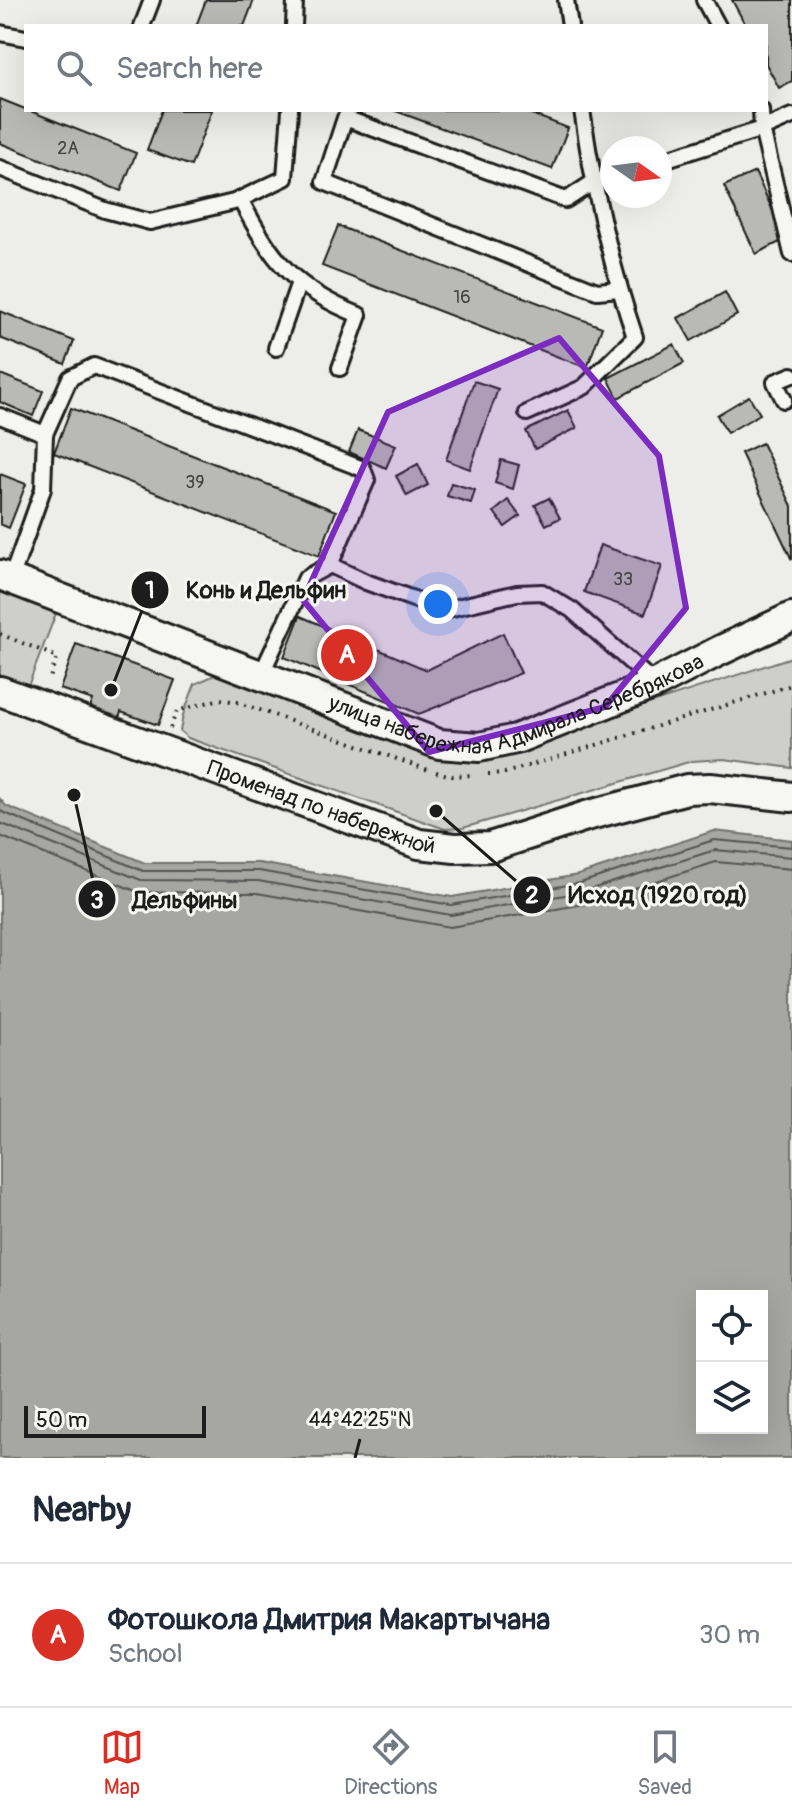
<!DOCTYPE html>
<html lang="en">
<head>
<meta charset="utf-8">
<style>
  :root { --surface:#fff; --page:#f2f2f3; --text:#1f2937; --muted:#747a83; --line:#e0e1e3; --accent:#d93025 }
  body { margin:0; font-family:Pangolin,sans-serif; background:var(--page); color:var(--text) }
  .controls { position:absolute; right:24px; bottom:24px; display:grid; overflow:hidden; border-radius:0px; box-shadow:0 8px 32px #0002 }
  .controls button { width:72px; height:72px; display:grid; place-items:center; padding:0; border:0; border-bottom:2px solid var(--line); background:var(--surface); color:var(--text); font:40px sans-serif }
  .compass { position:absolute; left:600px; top:136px; width:72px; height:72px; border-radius:50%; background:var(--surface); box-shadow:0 8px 32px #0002; rotate:104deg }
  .scale { position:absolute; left:24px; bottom:20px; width:182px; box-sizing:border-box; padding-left:8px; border:4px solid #1c1c1c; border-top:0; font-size:22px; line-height:28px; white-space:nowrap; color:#1c1c1c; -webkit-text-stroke:6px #f6f6f2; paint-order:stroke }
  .you { position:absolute; left:438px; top:604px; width:28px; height:28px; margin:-20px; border:6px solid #fff; border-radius:50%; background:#1a73e8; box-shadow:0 0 0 12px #1a73e833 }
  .badge { display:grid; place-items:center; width:52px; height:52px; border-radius:50%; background:var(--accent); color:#fff; font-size:26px; font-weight:700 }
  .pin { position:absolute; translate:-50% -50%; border:4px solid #fff; box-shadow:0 2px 8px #0006 }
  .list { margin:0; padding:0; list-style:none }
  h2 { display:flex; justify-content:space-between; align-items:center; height:104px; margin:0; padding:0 32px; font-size:34px }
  h2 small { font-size:26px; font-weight:400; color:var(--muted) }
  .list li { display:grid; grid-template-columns:52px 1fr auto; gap:24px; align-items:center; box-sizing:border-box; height:144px; padding:0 32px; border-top:2px solid var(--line) }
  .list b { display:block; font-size:30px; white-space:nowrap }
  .list p { margin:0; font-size:26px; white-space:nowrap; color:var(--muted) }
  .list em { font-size:26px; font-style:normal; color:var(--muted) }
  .icon { flex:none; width:44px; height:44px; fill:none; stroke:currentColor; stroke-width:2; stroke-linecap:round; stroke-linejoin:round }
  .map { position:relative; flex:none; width:792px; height:1458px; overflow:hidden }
  .search { position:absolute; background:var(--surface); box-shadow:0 8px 32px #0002; left:24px; right:24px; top:24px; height:88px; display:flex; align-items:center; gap:20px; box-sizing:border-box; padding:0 28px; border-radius:0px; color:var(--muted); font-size:30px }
  .sheet { height:248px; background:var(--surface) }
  nav { display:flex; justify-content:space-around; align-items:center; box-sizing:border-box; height:112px; border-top:2px solid var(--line); background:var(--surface); font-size:22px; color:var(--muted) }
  nav a { display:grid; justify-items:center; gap:4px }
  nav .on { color:var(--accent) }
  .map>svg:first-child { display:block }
  .green { fill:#cececb; stroke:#757574; stroke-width:2 }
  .water { fill:#a6a6a3; stroke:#6f6f6d; stroke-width:2; fill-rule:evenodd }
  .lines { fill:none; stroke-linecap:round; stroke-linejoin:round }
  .shore { stroke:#535352; stroke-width:2 }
  .building { fill:#b9b9b6; stroke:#1c1c1c; stroke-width:2 }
  .lane-casing { stroke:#1c1c1c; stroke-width:20 }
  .street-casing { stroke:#1c1c1c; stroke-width:34 }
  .path { stroke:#1c1c1c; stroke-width:4; stroke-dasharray:2 6; stroke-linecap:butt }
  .lane { stroke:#f6f6f2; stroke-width:14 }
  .street { stroke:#f6f6f2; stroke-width:28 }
  .marked { fill:#7b2cbf; fill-opacity:0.2; stroke:#7b2cbf; stroke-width:6; stroke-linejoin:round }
  .ticks { fill:none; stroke:#1c1c1c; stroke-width:3 }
  .labels { text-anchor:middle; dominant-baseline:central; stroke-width:6; stroke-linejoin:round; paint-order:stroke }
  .number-label { font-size:18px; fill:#434342 }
  .street-label { font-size:22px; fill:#1c1c1c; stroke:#f6f6f2 }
  .ticks-label { font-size:20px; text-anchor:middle; fill:#1c1c1c; stroke:#f6f6f2; stroke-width:6; stroke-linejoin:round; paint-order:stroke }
  .leader { fill:none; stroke:#1c1c1c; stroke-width:3 }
  .callout-dot { fill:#1c1c1c; stroke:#f6f6f2; stroke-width:3 }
  .mark-label { font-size:24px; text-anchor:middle; font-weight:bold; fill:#fff }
  .callout-label { font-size:24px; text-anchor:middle; font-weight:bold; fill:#1c1c1c; stroke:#f6f6f2; stroke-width:6; stroke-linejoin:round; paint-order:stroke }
</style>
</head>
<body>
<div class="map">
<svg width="792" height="1458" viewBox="0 0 792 1458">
  <rect width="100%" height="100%" fill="#edede9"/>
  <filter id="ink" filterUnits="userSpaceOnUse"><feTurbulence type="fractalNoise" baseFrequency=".0125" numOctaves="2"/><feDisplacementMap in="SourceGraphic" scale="16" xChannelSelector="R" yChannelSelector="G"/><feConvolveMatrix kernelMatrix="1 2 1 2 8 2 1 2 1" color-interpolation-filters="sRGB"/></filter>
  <g filter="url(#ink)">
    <g class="green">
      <path d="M0 586 58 608 28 686 0 675Z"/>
      <path d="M792 657V768L724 759 692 761 463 828 445 829 188 738 180 731 183 715 195 684 219 673 493 755Z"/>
    </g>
    <path class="water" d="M0 799 6 806 145 863H259L452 897 578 875 714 831 792 840V1458H0ZM702 1296H762V1428H702Z"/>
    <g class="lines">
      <g class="shore">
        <path d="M0 811 143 871H259L451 905 580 883 714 840 792 847"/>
        <path d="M0 823 141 880 258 881 451 915 582 892 715 850 792 857"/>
        <path d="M0 836 138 892 257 893 450 927 585 904 716 862 792 869"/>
      </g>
    </g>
    <g class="building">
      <path d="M206 0H254L244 26H196Z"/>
      <path d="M732 0H792V81L779 88 766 64V26H746Z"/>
      <path d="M0 99 136 153 121 191 0 143Z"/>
      <path d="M162 110H212L191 166 147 150Z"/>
      <path d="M393 110H521L568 128 552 169Z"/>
      <path d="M755 172 786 239 756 254 724 186Z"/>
      <path d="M338 226 602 327 587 368 322 266Z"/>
      <path d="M725 292 737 315 691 341 678 318Z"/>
      <path d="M0 311 74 341 65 364 0 338Z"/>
      <path d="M674 344 684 363 618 398 608 378Z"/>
      <path d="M0 374 43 391 33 416 0 402Z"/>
      <path d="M474 381 498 389 470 469 446 460Z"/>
      <path d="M749 396 760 414 727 433 717 415Z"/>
      <path d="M71 408 336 511 319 556 54 453Z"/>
      <path d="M568 410 577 428 535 449 526 431Z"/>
      <path d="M358 430 396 445 386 468 349 452Z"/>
      <path d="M762 443 792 506V560L741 453Z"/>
      <path d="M501 460 519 465 513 489 495 483Z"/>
      <path d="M418 464 428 485 407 496 396 476Z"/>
      <path d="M0 474 26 484 9 528 0 524Z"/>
      <path d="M451 483 475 490 471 503 447 496Z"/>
      <path d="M549 498 560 518 546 525 535 505Z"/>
      <path d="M508 500 520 516 505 527 494 512Z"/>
      <path d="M600 545 662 566 645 614 584 592Z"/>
      <path d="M300 616 427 670 503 633 521 673 419 714 284 657Z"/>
      <path d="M76 644 175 680 158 725 121 712 117 724 88 714 93 700 60 689Z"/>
    </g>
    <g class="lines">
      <g class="lane-casing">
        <g id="lane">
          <path d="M566 0 570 26"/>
          <path d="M704 0 718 26"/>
          <path d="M142 26 152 0"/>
          <path d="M294 26 295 0"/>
          <path d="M0 33 26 38"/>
          <path d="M761 110 762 129 792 254"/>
          <path d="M660 161 762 129 792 116"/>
          <path d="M0 168 105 210 150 222 234 202 285 178 290 110"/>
          <path d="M612 177 592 183 566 200 345 118 324 182 597 291 619 289"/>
          <path d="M240 199C272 260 293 289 359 315L340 368"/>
          <path d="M276 348 299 282"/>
          <path d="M784 400 775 382 792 375"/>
          <path d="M527 413 584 387 635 337C610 262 593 188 582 110"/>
          <path d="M0 416 45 434 70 378 94 366 363 469 367 480 330 565 306 578 261 675"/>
          <path d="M330 565 366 582 444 610 517 593 542 592 572 610 655 684"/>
          <path d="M11 579 43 489 45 434"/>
        </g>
      </g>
      <g class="street-casing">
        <g id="street">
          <path id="s1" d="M0 575 439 744 479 747 516 739 655 684 719 651 792 617"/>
          <path id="s2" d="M0 691 419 844 455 848 490 847 586 816 687 789 710 788 792 797"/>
        </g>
      </g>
      <g class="path">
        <path d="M0 634 57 657 49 681"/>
        <path d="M170 728 177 711 220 699 237 702 428 770"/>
        <path d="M436 772 452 776 475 775"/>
        <path d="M488 774 505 773 792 685"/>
      </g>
      <use href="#lane" class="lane"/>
      <use href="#street" class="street"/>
    </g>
  </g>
  <path class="marked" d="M559 338 659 456 686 608 605 707 429 752 303 600 388 412Z"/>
  <path class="ticks" d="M355 1458 360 1439"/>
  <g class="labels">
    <g class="number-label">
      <text x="68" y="148">2А</text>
      <text x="462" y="297">16</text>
      <text x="195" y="482">39</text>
      <text x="623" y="579">33</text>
    </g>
    <g class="street-label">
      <text stroke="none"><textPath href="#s1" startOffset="552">улица набережная Адмирала Серебрякова</textPath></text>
      <text stroke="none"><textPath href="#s2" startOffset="342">Променад по набережной</textPath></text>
    </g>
  </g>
  <g class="ticks-label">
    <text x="360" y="1426">44°42'25"N</text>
  </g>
  <path class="leader" d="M111 690L150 590M436 811L532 895M74 795L97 899"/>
  <g class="callout-dot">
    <circle cx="111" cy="690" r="8"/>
    <circle cx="436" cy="811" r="8"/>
    <circle cx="74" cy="795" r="8"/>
    <circle cx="150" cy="590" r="20"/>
    <circle cx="532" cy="895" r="20"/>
    <circle cx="97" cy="899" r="20"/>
  </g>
  <g class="mark-label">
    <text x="150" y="598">1</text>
    <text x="532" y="903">2</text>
    <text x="97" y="908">3</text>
  </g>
  <g class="callout-label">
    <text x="266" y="598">Конь и Дельфин</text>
    <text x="658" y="903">Исход (1920 год)</text>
    <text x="185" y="908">Дельфины</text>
  </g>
</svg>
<div class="controls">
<button><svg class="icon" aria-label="locate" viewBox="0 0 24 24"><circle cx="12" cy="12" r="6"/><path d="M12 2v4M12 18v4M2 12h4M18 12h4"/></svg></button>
<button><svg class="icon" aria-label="layers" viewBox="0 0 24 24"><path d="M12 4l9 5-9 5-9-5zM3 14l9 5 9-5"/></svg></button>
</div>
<svg class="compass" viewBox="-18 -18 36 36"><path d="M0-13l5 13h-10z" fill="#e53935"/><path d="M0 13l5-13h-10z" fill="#747a83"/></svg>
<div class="scale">50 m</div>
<div class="you"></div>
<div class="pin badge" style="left:347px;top:655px">A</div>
<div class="search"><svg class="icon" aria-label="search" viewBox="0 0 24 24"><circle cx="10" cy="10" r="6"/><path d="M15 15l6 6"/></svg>Search here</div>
</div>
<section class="sheet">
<h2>Nearby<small></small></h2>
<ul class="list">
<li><span class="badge">A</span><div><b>Фотошкола Дмитрия Макартычана</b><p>School</p></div><em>30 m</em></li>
</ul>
</section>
<nav>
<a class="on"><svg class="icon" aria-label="map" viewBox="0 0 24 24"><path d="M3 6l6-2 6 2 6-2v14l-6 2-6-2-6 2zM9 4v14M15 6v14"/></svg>Map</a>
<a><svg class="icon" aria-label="directions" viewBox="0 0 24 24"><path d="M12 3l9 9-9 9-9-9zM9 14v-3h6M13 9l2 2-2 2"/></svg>Directions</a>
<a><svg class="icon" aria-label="saved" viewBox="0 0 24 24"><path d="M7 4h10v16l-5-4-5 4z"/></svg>Saved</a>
</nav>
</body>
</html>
